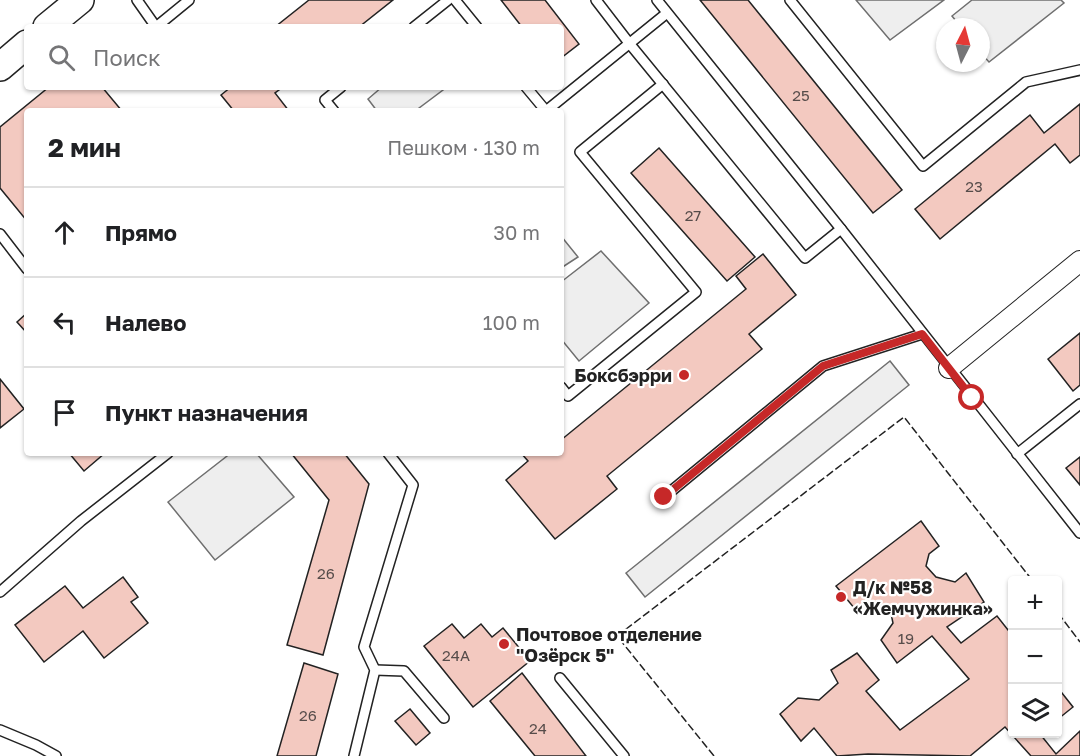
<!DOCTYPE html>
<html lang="ru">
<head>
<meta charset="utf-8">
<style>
  :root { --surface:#fff; --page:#f2f2f2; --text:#202124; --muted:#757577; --line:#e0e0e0 }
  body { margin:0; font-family:"Golos Text",sans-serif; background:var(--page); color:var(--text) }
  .controls { position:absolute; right:18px; bottom:18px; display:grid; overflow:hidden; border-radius:6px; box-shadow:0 2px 4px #0004 }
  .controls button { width:54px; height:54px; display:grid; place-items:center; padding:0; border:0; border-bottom:2px solid var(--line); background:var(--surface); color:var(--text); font:30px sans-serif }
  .compass { position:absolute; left:936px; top:18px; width:54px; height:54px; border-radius:50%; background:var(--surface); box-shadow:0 2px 4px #0004; rotate:6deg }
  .stop { position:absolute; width:18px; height:18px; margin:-14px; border:4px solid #c62828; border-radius:50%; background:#fff }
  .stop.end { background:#c62828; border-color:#fff; box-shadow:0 2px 6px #0008 }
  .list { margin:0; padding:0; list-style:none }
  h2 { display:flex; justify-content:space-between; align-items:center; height:78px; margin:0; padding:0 24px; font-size:26px }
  h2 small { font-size:20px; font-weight:400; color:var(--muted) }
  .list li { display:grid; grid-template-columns:39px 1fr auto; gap:18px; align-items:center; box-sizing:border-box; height:90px; padding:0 24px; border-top:2px solid var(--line) }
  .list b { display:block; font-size:22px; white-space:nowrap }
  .list em { font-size:20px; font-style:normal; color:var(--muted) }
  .icon { flex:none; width:33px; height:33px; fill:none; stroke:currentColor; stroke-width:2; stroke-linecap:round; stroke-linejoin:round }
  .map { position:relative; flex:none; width:1080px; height:756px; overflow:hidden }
  .search { position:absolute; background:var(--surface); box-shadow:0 2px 4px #0004; left:24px; top:24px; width:540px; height:66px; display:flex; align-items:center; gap:15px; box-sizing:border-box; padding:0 21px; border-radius:6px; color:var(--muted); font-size:22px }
  .panel { position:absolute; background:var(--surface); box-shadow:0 2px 4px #0004; left:24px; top:108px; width:540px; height:348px; border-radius:6px }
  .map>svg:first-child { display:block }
  .green { fill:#eee; stroke:#6f6f6f; stroke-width:1.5 }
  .building { fill:#f3c9c0; stroke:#222; stroke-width:1.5 }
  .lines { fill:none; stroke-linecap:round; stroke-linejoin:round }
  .lane-casing { stroke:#222; stroke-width:12 }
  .street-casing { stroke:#222; stroke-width:22 }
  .secondary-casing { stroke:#222; stroke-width:30 }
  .lane { stroke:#fff; stroke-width:9 }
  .street { stroke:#fff; stroke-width:20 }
  .secondary { stroke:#fff; stroke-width:27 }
  .fence { stroke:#222; stroke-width:1.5; stroke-dasharray:8 3; stroke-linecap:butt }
  .route { stroke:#c62828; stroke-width:8 }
  .poi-dot { fill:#c62828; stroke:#fff; stroke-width:2 }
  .labels { text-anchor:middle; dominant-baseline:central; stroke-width:4.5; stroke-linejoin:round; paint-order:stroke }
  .number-label { font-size:15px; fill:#564c4a }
  .poi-label { font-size:18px; font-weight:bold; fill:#222; stroke:#fff; text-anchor:start }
</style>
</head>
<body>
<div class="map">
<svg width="1080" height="756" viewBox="0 0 1080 756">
  <rect width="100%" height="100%" fill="#fff"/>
  <g class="green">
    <path d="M856 0H944L890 40Z"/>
    <path d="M972 0H1061L1064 3 989 62 981 53V27H961L952 16Z"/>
    <path d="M382 87H447L415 111H377L368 99Z"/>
    <path d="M561 236 578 257 561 268Z"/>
    <path d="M601 251 649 303 579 361 561 339V282Z"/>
    <path d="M890 361 909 385 645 597 626 573Z"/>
    <path d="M231 453H256L294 497 215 560 168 502Z"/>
  </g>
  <g class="building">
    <path d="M309 0H393L359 27H275Z"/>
    <path d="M501 0H545L579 44 561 58V27H522Z"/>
    <path d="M700 0H748L902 190 873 213Z"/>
    <path d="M49 87H102L122 111H27V221L0 188V127Z"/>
    <path d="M231 87H283L275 93 289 111H234L221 95Z"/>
    <path d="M1080 104V155L1070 163 1055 144 940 239 915 209 1030 115 1044 133Z"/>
    <path d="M659 148 755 257 727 281 631 173Z"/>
    <path d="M763 254 796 295 749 334 762 349 607 476 617 489 555 539 506 480 528 461 521 453H561V440L746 289 736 276Z"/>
    <path d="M27 313V333L17 322Z"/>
    <path d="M1080 333V385L1073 391 1048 359Z"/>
    <path d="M0 379 24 409 0 428Z"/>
    <path d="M69 453H105L84 471Z"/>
    <path d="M291 453H344L369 484 323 655 287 645 329 500Z"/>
    <path d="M1080 457V485L1066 468Z"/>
    <path d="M921 521 939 546 929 554 926 566 936 577 955 582 966 573 984 602 947 627 961 643 997 616 1012 635V734H1040L1056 754 1080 731V756H1031L1005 727 970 756 868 754 837 756 814 728 801 741 780 714 798 698 819 700 838 683 831 670 857 653 879 680 866 691 900 730 969 679 932 636 897 663 881 640 893 623 890 609 877 603 855 609 836 586Z"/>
    <path d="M123 577 138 597 131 602 148 623 104 658 83 631 44 662 15 625 65 586 83 608Z"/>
    <path d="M452 624 464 638 481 624 492 637 503 628 530 661 473 707 424 646Z"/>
    <path d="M304 663 338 674 316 756H277Z"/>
    <path d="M522 673 586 756H535L490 701Z"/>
    <path d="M1058 688 1073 707 1058 719Z"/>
    <path d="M410 709 430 733 416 745 395 721Z"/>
  </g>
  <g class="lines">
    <g class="lane-casing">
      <g id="lane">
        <path d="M137 0 156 27 189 0"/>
        <path d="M455 0 477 27"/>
        <path d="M596 0 629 43 805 258 841 229"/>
        <path d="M657 0 841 229 1080 533"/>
        <path d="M790 0 923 166 1026 82 1080 70"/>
        <path d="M414 27 448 0"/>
        <path d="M526 87 546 111"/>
        <path d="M334 111 325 100 341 87"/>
        <path d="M546 111 667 13"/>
        <path d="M0 234 27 269"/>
        <path d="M561 387 568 396 696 292 580 152 663 84"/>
        <path d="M1017 454 1080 404"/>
        <path d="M664 497 823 366 922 334"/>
        <path d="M0 592 81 521 168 453"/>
        <path d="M375 670 404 671 444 718"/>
        <path d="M560 678 624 756"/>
        <path d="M0 730 36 745 56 756"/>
        <path d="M354 756 375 670 364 647 413 485 388 453"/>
      </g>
    </g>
    <g class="street-casing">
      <path id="street" d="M949 368 1080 261"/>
    </g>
    <g class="secondary-casing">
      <g id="secondary">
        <path d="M47 27 80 0"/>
        <path d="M0 67 27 44"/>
      </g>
    </g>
    <use href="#lane" class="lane"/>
    <use href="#street" class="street"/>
    <use href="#secondary" class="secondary"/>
    <g class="fence">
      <path d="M1058 613 1080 642"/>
      <path d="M714 756 617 636 904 417 1032 580"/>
    </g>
  </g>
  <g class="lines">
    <path class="route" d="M664 497 823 366 922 334 972 398"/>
  </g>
  <g class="poi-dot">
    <circle cx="684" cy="375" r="6"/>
    <circle cx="841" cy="597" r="6"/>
    <circle cx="504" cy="644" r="6"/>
  </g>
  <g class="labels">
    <g class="number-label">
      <text x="801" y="95">25</text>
      <text x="974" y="186">23</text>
      <text x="693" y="215">27</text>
      <text x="326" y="573">26</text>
      <text x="906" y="638">19</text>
      <text x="456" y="655">24А</text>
      <text x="308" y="715">26</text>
      <text x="538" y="728">24</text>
    </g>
    <g class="poi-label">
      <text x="672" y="375" text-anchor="end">Боксбэрри</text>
      <text x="853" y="587">Д/к №58<tspan x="853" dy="21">«Жемчужинка»</tspan></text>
      <text x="516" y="634">Почтовое отделение<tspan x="516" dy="21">"Озёрск 5"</tspan></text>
    </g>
  </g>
</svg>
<div class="controls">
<button>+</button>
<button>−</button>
<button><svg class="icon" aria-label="layers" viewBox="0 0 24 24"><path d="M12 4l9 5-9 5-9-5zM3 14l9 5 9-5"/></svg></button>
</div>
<svg class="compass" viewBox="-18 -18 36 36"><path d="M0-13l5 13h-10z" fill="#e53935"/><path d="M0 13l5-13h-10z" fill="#757577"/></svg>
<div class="stop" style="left:972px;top:398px"></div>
<div class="stop end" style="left:664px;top:497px"></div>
<div class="search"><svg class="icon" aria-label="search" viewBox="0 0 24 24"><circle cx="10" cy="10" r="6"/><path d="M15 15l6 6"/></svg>Поиск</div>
<section class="panel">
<h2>2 мин<small>Пешком · 130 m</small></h2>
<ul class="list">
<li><svg class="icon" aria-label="ahead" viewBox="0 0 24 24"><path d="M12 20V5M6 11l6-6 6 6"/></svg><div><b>Прямо</b></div><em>30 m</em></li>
<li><svg class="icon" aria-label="left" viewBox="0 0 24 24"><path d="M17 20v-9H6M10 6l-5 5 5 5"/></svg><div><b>Налево</b></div><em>100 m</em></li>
<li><svg class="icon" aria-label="arrive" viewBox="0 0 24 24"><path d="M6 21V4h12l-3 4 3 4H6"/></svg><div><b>Пункт назначения</b></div></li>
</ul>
</section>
</div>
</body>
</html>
